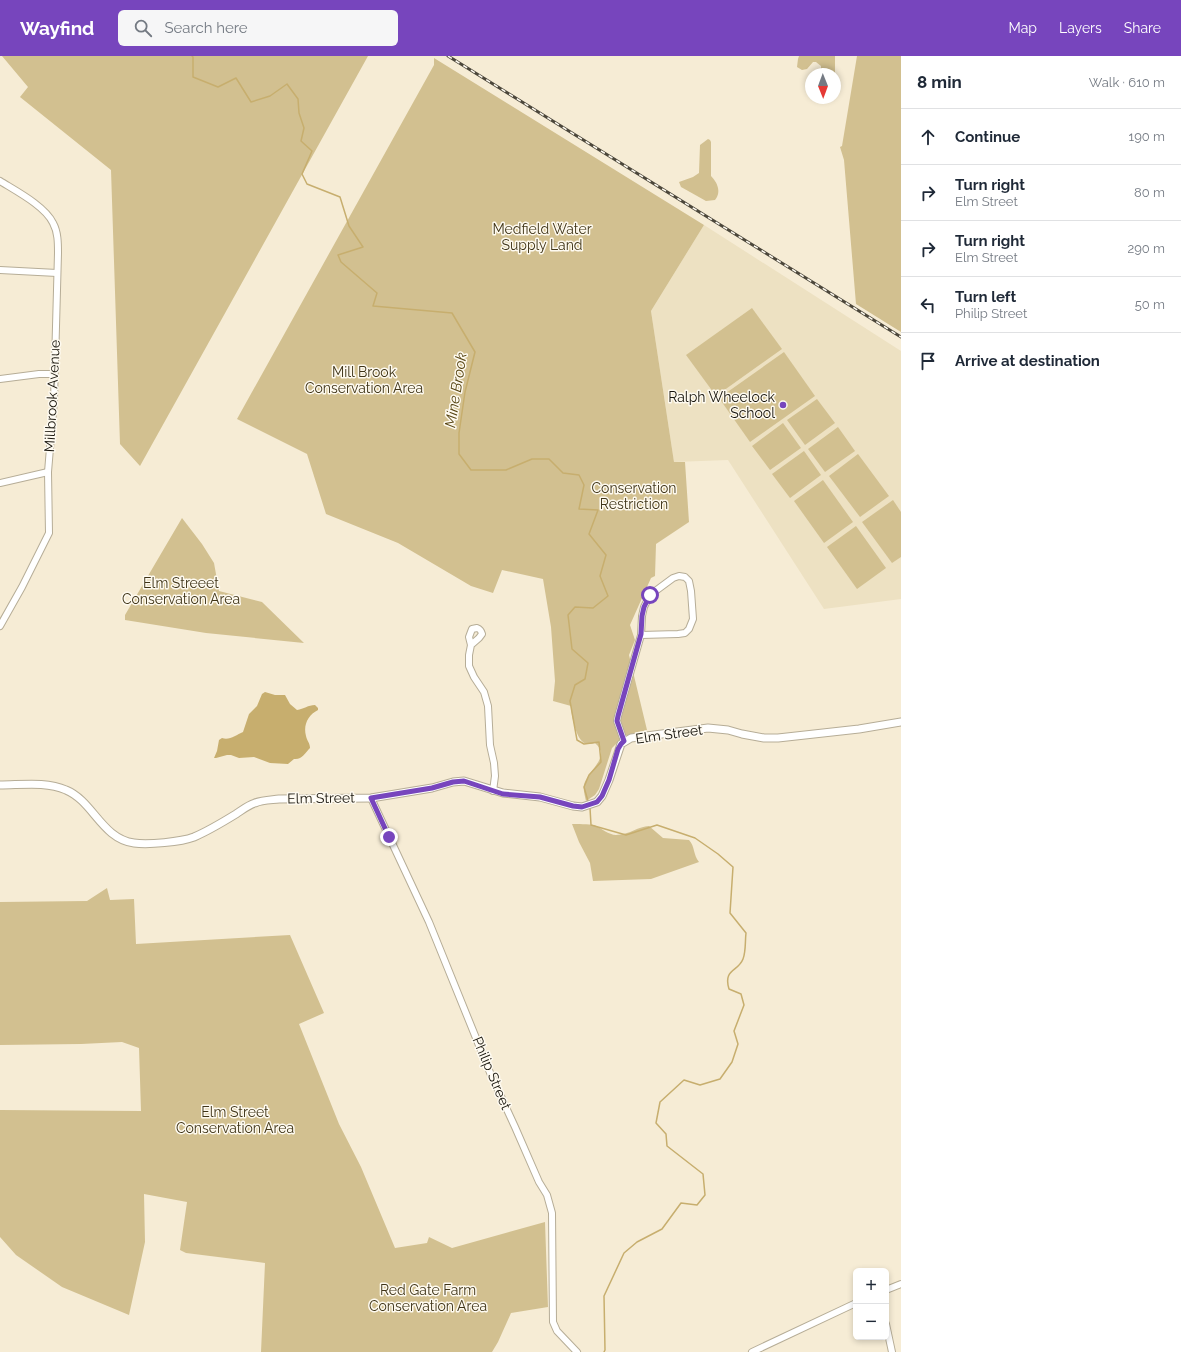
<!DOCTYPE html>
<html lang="en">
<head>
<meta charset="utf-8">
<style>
  :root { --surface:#fff; --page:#f6f6f7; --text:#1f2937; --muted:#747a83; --line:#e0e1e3; --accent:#7745bd }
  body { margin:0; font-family:Raleway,sans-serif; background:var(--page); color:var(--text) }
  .controls { position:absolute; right:12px; bottom:12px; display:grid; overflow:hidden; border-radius:6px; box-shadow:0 2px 6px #0003 }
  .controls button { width:36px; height:36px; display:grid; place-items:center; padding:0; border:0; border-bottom:1px solid var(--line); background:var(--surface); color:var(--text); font:20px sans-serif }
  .compass { position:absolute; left:805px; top:12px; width:36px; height:36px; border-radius:50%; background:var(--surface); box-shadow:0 2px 6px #0003; rotate:179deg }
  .stop { position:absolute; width:12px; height:12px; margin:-9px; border:3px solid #7745bd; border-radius:50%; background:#fff }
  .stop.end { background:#7745bd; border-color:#fff; box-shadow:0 1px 4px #0008 }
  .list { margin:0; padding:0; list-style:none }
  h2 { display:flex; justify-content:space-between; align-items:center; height:52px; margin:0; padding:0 16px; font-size:17px }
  h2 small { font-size:13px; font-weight:400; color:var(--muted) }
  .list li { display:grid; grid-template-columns:26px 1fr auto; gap:12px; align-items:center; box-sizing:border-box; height:56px; padding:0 16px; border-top:1px solid var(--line) }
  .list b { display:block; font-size:15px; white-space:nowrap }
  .list p { margin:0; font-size:13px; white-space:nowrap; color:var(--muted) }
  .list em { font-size:13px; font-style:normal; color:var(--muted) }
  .icon { flex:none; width:22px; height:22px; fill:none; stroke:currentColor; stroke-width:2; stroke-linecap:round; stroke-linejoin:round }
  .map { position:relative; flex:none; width:901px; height:1296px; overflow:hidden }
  header { display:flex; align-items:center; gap:24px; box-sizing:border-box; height:56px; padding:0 20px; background:var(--accent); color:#fff }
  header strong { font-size:19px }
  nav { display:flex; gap:22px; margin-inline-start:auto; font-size:14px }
  .search { width:280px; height:36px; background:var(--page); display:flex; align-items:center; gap:10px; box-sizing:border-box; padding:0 14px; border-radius:6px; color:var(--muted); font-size:15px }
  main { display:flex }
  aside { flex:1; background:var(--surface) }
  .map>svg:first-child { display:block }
  .built { fill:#ede1c2 }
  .green { fill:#d2c090 }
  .water { fill:#c7ae6e }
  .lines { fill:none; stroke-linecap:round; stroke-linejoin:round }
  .stream { stroke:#c7ae6e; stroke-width:1.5 }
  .minor-casing { stroke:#b6ad97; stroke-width:8 }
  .tertiary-casing { stroke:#b6ad97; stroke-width:9 }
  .minor { stroke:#fff; stroke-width:6 }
  .tertiary { stroke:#fff; stroke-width:7 }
  .rail-casing { stroke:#4c473b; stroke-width:3 }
  .rail { stroke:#fefaf0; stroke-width:1.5; stroke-dasharray:4.5; stroke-linecap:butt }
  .route { stroke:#7745bd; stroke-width:5 }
  .poi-dot { fill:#7745bd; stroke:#fefaf0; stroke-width:1.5 }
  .labels { text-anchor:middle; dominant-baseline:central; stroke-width:3; stroke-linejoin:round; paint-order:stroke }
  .park-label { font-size:14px; fill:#3f3417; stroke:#fefaf0 }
  .street-label { font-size:14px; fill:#16130b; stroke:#fefaf0 }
  .poi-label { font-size:14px; fill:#16130b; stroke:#fefaf0; text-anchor:end }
  .water-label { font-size:15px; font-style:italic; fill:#574513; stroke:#fefaf0 }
</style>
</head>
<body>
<header>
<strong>Wayfind</strong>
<div class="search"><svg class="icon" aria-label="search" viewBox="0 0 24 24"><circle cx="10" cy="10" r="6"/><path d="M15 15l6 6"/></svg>Search here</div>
<nav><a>Map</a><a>Layers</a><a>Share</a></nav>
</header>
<main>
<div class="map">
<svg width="901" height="1296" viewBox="0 0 901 1296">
  <rect width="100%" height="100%" fill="#f6ecd5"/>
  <path class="built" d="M704 169 901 295V543L824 553 728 404 674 406 651 255Z"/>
  <g class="green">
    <path d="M2 0H368L140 410 120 388 111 114 20 41 28 31Z"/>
    <path d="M799 0H835V18H821V10L816 6H813L807 13 802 14 797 11 798 3Z"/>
    <path d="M857 0H901V276L856 248 844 104 840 91 842 90Z"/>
    <path d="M434 2 704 169 651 255 674 406H685L689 466 656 488 655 520 651 522 630 569 635 584 629 599 647 674 624 680 612 692 599 733 595 739 586 745C585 740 583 734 584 729 587 715 612 701 595 687 592 688 586 689 583 686 576 681 571 658 571 650L553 645 555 625 551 571 543 523 502 514 493 537 471 530 398 487 326 458 307 398 237 363 434 9Z"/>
    <path d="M708 83 710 84 711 86V120C717 126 722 136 715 144L706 145 681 131 679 126 693 121 699 117 700 89Z"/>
    <path d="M752 252 782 293 716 340 686 299Z"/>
    <path d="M784 296 815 340 750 386 719 342Z"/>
    <path d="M817 343 835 367 805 389 787 364Z"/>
    <path d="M783 367 801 392 770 414 752 390Z"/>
    <path d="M838 371 855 395 825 416 808 393Z"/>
    <path d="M804 395 821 419 790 442 772 418Z"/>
    <path d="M858 398 889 440 860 461 829 420Z"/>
    <path d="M823 424 853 466 824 487 794 445Z"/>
    <path d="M893 444 901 456V501L892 507 862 466Z"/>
    <path d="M182 462 202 488 214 507 219 535 262 546 304 587 206 577 125 564V559Z"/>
    <path d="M856 470 886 512 857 533 827 491Z"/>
    <path d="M572 768C577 768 589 768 594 769 601 772 609 779 616 779 629 779 639 770 649 770L663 782 689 784C695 790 693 799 699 806L651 823 593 825 590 807 579 786Z"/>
    <path d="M107 832 110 844 134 843 136 888 290 879 324 957 299 968 339 1068 361 1111 395 1192 427 1187 429 1181 452 1192 545 1166 548 1251 511 1257 498 1286 492 1296H261L265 1207 186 1197 180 1194 187 1146 144 1138 145 1186 129 1259 62 1231 16 1199 0 1181V1054L141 1055 139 992 122 986 81 988 0 989V846L87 845Z"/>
  </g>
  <path class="water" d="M265 636 275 639H285L290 648 297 654C304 653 308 649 315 649L318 652V654C308 659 303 669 306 680 307 685 310 687 310 692 305 697 302 704 294 703L288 708 270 707 254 701 239 702 231 699H227L216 702H214L217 695 219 684 222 682C229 685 236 679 243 676L249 658 257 650 262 638Z"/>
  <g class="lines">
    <g class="stream">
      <path d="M192 0 193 1V21L218 31 236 22 251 46 270 40 287 28 298 43 299 57 304 72 301 85 312 95 302 118 307 128 340 141 349 170 363 191 338 199 341 206 377 237 373 250 452 257 475 296 465 336 459 377V398L471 414H506L532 403H549L563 417 579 419 584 429 579 453 598 454 589 478 606 499 600 520 608 540 593 552 575 551 568 559 572 593 588 607 585 623 575 629 570 645 577 684 584 688 599 686 601 706 589 719 584 731 588 745"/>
      <path d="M590 752 591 769 626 779 657 769 695 782 718 798 733 811 730 857 746 877C745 885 746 896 743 903 738 916 723 913 729 933L741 938 744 949 734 975 738 988 732 1006 720 1023 700 1029 684 1024 660 1046 656 1067 666 1078 667 1090 703 1118 705 1139 697 1149 681 1147 662 1173 637 1186 624 1197 604 1240 605 1294 604 1296"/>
    </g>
    <g class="minor-casing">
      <g id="minor">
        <path d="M0 125C16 135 45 150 53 167 58 176 58 187 58 197L54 344 48 416 49 477 22 531 0 570"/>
        <path d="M0 214 57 217"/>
        <path d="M0 323 39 318H54"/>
        <path d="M0 427 48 416"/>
        <path d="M471 589 479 582 482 578C481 574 480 573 477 572L472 573 469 581 471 589 469 599V610L474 621 484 636 488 650 490 689 494 707 495 720 493 735"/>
        <path d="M624 685 617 665 618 660 641 579 642 560 644 551 650 539 673 522 679 520 685 521 689 525 691 535 693 563 689 573 685 577 678 578 641 579"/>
        <path d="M371 742 429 866 491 1019 515 1071 539 1126 547 1139 552 1157 553 1266 557 1275 577 1296"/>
        <path d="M886 1234 901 1228"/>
        <path d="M886 1268 892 1296"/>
        <path d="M752 1296 856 1247"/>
      </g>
    </g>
    <g class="tertiary-casing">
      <path id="tertiary" d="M0 729C21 729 46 725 66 734 93 745 102 783 134 787 148 789 181 786 194 781 208 775 223 766 236 758 242 754 248 749 255 747 262 744 271 744 279 743L371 742 432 732 453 726 464 725 503 737 540 741 573 750 582 751 597 746 602 740 609 724 621 688 631 682 708 672 728 674 742 678 764 682H778L859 673 901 666"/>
    </g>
    <use href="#minor" class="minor"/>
    <use href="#tertiary" class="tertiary"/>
    <g class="rail-casing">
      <path id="rail" d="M448 0 901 281"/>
    </g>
    <use href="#rail" class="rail"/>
  </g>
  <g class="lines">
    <path class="route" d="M389 781 371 742 432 732 453 726 464 725 503 738 540 741 573 750 582 751 597 746 602 740 609 724 618 693 621 688 624 685 617 665 618 660 641 578 642 560 644 551 650 539"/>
  </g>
  <circle class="poi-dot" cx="783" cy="349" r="4"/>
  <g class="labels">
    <g class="park-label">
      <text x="542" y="173">Medfield Water<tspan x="542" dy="16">Supply Land</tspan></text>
      <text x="364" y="316">Mill Brook<tspan x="364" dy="16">Conservation Area</tspan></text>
      <text x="634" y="432">Conservation<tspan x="634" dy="16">Restriction</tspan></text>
      <text x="181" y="527">Elm Streeet<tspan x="181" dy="16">Conservation Area</tspan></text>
      <text x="235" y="1056">Elm Street<tspan x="235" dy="16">Conservation Area</tspan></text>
      <text x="428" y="1234">Red Gate Farm<tspan x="428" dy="16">Conservation Area</tspan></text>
    </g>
    <g class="street-label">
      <text transform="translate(52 340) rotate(-87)">Millbrook Avenue</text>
      <text transform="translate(669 678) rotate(-8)">Elm Street</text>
      <text transform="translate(321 742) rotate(-1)">Elm Street</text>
      <text transform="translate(492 1017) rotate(67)">Philip Street</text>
    </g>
    <g class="poi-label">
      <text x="775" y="341">Ralph Wheelock<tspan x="775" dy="16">School</tspan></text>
    </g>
    <g class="water-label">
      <text transform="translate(456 334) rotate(-81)">Mine Brook</text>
    </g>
  </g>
</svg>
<div class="controls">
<button>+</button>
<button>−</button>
</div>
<svg class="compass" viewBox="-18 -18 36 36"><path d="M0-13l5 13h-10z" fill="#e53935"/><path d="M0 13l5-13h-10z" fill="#747a83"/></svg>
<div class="stop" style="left:650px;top:539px"></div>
<div class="stop end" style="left:389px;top:781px"></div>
</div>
<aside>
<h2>8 min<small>Walk · 610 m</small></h2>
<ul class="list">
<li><svg class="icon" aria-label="ahead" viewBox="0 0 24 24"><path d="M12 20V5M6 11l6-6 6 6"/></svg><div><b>Continue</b></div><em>190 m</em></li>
<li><svg class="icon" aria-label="right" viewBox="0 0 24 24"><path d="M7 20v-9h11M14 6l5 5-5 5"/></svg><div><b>Turn right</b><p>Elm Street</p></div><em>80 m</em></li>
<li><svg class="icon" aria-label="right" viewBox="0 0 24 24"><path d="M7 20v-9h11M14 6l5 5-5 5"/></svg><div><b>Turn right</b><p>Elm Street</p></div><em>290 m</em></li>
<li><svg class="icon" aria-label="left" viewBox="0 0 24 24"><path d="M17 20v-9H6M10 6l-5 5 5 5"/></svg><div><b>Turn left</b><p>Philip Street</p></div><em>50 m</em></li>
<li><svg class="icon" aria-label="arrive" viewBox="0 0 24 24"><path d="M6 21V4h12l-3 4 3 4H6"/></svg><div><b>Arrive at destination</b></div></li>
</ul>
</aside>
</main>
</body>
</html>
